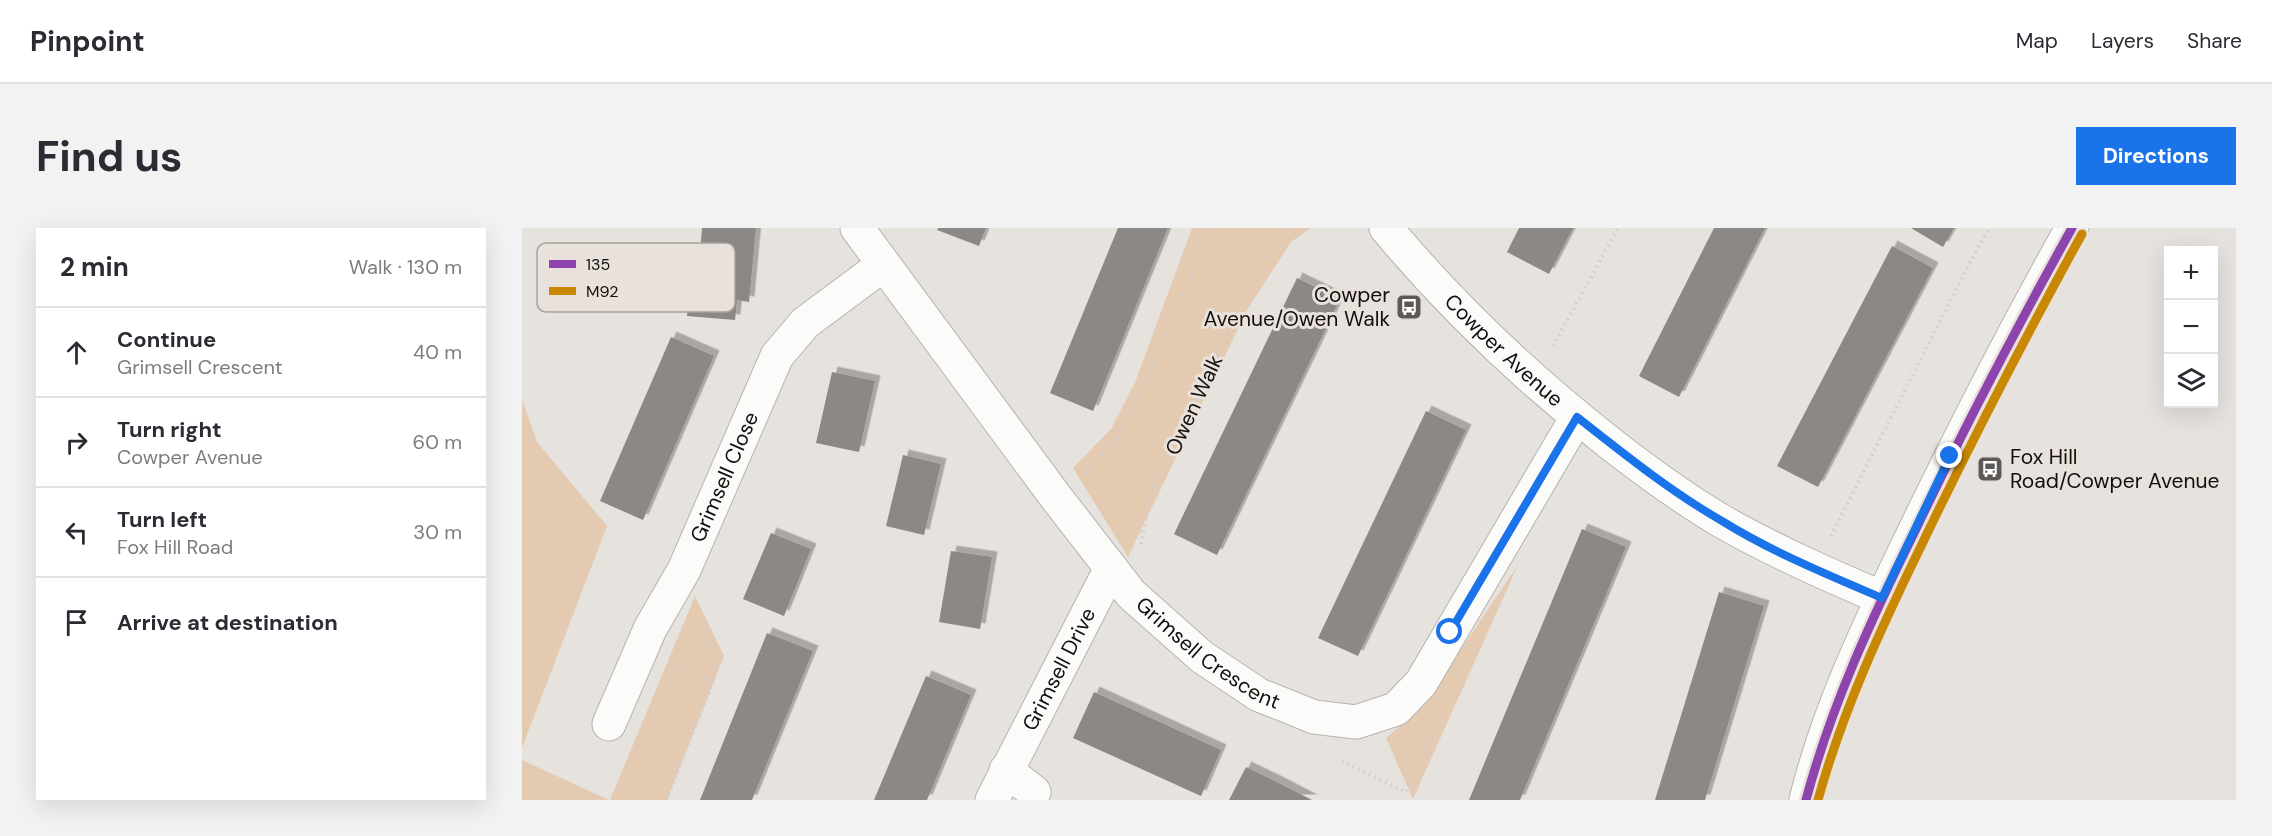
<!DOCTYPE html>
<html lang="en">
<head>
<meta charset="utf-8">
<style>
  :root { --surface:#fff; --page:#f2f2f3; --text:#2b2b33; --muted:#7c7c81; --line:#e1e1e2; --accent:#1a73e8 }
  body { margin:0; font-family:"DM Sans",sans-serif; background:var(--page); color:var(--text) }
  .controls { position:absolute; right:18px; top:18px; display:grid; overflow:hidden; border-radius:0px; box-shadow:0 6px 24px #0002 }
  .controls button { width:54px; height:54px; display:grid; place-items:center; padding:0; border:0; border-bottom:2px solid var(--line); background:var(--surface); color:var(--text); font:30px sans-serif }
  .stop { position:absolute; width:18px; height:18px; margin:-14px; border:4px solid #1a73e8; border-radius:50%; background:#fff }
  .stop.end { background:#1a73e8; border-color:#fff; box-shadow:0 2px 6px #0008 }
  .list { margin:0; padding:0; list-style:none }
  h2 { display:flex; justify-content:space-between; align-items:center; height:78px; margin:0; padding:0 24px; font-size:26px }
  h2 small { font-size:20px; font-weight:400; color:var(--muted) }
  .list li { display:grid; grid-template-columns:39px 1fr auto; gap:18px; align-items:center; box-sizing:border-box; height:90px; padding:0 24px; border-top:2px solid var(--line) }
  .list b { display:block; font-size:22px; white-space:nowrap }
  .list p { margin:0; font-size:20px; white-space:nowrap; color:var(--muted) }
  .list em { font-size:20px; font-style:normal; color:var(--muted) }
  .icon { flex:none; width:33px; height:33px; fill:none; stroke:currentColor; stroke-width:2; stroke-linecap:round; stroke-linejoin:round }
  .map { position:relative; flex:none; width:1714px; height:572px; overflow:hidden; border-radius:0px }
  header { display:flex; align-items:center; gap:36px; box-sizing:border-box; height:84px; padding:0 30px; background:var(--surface); border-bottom:2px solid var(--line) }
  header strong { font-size:28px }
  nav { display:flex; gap:33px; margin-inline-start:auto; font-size:21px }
  .intro { display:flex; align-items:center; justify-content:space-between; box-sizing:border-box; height:144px; padding:0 36px }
  h1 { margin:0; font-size:42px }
  .button { padding:15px 27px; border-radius:0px; background:var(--accent); color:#fff; font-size:21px; font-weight:700 }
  main { display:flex; gap:36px; padding:0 36px }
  aside { flex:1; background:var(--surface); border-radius:0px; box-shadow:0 6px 24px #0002 }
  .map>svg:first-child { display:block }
  .green { fill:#e5cab2 }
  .building { fill:#8b8885; filter:url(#shadow) }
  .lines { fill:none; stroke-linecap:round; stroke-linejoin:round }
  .minor-casing { stroke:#b7b3b0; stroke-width:35 }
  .tertiary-casing { stroke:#b7b3b0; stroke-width:35 }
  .path { stroke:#cfcecc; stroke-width:4; stroke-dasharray:1.5 4.5; stroke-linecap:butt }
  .minor { stroke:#fbfbfa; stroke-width:33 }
  .tertiary { stroke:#fbfbfa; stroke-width:33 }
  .bus-1-casing { stroke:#e9e1db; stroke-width:14 }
  .bus-2-casing { stroke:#e9e1db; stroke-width:14 }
  .bus-1 { stroke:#8e44ad; stroke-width:9 }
  .bus-2 { stroke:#c98803; stroke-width:9 }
  .route { stroke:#1a73e8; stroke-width:8 }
  .labels { text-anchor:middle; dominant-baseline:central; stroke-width:6; stroke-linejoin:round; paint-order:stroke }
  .poi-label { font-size:21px; fill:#120f0d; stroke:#e9e1db; text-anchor:end }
  .street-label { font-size:21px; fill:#120f0d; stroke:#e9e1db }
  .key { fill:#e9e1db; stroke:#a8a29d; stroke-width:1.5 }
  .key-label { font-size:16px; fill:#120f0d }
</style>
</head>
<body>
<header>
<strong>Pinpoint</strong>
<nav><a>Map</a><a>Layers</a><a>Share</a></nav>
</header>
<div class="intro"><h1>Find us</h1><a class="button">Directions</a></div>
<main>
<aside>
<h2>2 min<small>Walk · 130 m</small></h2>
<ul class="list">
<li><svg class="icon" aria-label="ahead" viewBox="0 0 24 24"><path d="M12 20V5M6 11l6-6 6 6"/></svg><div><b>Continue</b><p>Grimsell Crescent</p></div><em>40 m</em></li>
<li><svg class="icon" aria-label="right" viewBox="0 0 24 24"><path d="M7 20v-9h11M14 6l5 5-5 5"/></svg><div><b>Turn right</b><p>Cowper Avenue</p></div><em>60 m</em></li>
<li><svg class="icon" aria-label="left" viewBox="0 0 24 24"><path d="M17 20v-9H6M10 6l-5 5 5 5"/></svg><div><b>Turn left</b><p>Fox Hill Road</p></div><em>30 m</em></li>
<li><svg class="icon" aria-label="arrive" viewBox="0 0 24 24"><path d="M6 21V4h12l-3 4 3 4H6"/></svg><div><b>Arrive at destination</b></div></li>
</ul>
</aside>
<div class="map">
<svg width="1714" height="572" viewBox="0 0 1714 572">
  <defs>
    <filter id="shadow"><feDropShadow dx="5.5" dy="-5.5" stdDeviation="0" flood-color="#0004"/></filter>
  </defs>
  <rect width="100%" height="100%" fill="#e6e2de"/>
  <g class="green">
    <path d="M670 0H789L769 14 725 82 606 329 551 240 589 201 614 152Z"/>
    <path d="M0 171 15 214 85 298 0 520Z"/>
    <path d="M996 337 891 571 864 510 901 478Z"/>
    <path d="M173 368 202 428 145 572H88Z"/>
    <path d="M0 532 87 572H0Z"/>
  </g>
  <g class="building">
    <path d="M180 0H234L227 74 215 72 213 92 165 88 167 60 175 61Z"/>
    <path d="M416 0H464L457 18 415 2Z"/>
    <path d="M596 0H646L571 183 528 165Z"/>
    <path d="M997 0H1051L1027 46 985 24Z"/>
    <path d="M1192 0H1243L1157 169 1117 148Z"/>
    <path d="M1389 0H1432L1421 19Z"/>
    <path d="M1370 18 1411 40 1296 259 1255 238Z"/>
    <path d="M775 50 818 71 695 327 652 306Z"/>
    <path d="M149 109 192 128 121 292 78 273Z"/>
    <path d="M310 144 353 153 337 224 294 215Z"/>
    <path d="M904 183 944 202 836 428 796 410Z"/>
    <path d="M381 227 419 236 402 307 364 298Z"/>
    <path d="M1060 301 1104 319 1008 548 998 572H947Z"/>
    <path d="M249 305 289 321 262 388 221 371Z"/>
    <path d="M429 323 470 329 458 401 417 394Z"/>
    <path d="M1197 364 1242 378 1183 572H1133Z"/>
    <path d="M245 405 291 423 230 572H178Z"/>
    <path d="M404 448 449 467 405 572H352Z"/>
    <path d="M572 464 699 522 679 568 551 510Z"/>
    <path d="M724 539 755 554 790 572H707Z"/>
  </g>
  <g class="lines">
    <g class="minor-casing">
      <g id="minor">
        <path id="s1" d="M335 0 533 268 609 366 680 429 737 467 765 478 792 489 834 494 874 481 899 455 1055 189"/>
        <path id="s2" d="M864 0C931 80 1007 152 1089 216 1125 244 1162 271 1201 294 1252 323 1307 347 1360 370"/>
        <path id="s3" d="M87 496 128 401 162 342 255 128 283 95 361 37"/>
        <path d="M484 542 512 564"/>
        <path id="s4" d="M470 572 589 340"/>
      </g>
    </g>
    <g class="tertiary-casing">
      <path id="tertiary" d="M1284 572C1305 486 1343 406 1381 327 1434 216 1490 107 1550 0"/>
    </g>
    <g class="path">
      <path d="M1031 118 1096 0"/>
      <path d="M563 245 592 213 611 183 689 0"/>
      <path d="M1309 308 1443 44 1467 0"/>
      <path d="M619 316 627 271 739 35 765 0"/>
      <path d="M153 436 192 452"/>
      <path d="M820 533 884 564 919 491"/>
      <path d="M144 572 192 452 193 429 179 389"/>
    </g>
    <use href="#minor" class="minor"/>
    <use href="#tertiary" class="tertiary"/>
    <g class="bus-1-casing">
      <path id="bus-1" d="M1284 572C1309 478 1350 390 1393 303 1442 200 1495 99 1550 0"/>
    </g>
    <g class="bus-2-casing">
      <path id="bus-2" d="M1296 572C1321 481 1361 396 1402 312 1452 208 1505 106 1560 6"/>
    </g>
    <use href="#bus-1" class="bus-1"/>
    <use href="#bus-2" class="bus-2"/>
  </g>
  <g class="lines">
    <path class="route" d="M928 404 1055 189C1102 226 1148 263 1200 293 1250 324 1306 347 1360 370L1428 228"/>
  </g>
  <defs>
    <g id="bus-square" transform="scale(1.35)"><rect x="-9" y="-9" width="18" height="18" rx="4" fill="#5c5956" stroke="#e9e1db"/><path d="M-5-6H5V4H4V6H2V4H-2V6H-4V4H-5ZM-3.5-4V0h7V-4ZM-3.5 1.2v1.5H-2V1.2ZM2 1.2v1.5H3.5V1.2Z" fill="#fff"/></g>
  </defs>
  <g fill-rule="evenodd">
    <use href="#bus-square" x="887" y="79"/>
    <use href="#bus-square" x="1468" y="241"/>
  </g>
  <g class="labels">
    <g class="poi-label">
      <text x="868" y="67">Cowper<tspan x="868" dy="24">Avenue/Owen Walk</tspan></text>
      <text x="1488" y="229" text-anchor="start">Fox Hill<tspan x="1488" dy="24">Road/Cowper Avenue</tspan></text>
    </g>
    <g class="street-label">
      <text stroke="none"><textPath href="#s2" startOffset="170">Cowper Avenue</textPath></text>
      <text transform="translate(672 177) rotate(-65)">Owen Walk</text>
      <text stroke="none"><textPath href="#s3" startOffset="273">Grimsell Close</textPath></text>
      <text stroke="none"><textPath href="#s1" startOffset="555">Grimsell Crescent</textPath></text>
      <text stroke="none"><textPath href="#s4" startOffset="147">Grimsell Drive</textPath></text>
    </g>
  </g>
  <rect x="15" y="15" width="198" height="69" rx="9" class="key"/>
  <rect x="27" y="32" width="27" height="8" fill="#8e44ad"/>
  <rect x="27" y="59" width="27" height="8" fill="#c98803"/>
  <g class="key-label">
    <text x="64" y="42">135</text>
    <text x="64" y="69">M92</text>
  </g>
</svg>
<div class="controls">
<button>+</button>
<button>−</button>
<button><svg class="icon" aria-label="layers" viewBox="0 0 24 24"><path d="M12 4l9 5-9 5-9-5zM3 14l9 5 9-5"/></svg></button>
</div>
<div class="stop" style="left:928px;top:404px"></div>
<div class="stop end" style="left:1428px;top:228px"></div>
</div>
</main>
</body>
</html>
